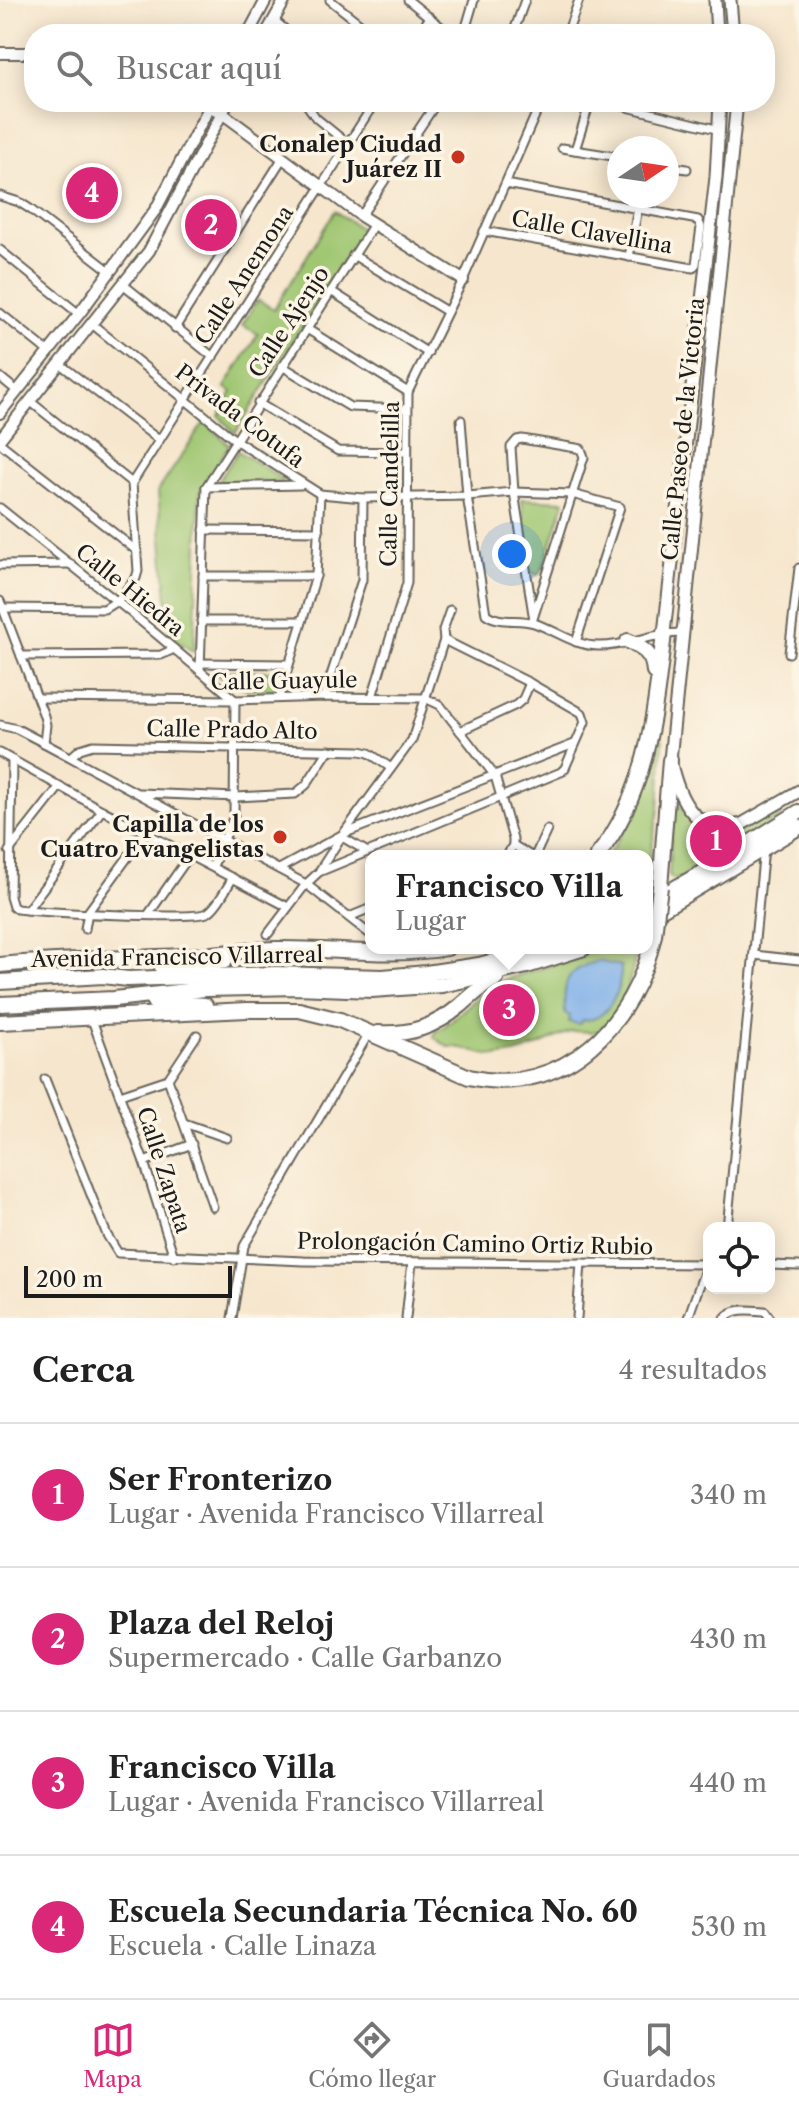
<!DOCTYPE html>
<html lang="es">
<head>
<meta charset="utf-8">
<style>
  :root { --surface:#fff; --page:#f6f6f6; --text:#222; --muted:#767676; --line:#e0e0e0; --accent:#db2777 }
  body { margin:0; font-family:"Libre Caslon Text",serif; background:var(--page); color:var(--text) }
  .controls { position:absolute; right:24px; bottom:24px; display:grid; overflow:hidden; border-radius:16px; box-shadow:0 4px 20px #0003 }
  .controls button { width:72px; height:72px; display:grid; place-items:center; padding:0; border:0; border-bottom:2px solid var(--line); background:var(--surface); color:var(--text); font:40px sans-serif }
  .compass { position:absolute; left:607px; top:136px; width:72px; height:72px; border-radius:50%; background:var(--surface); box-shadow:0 4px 20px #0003; rotate:77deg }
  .scale { position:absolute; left:24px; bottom:20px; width:208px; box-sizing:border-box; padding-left:8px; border:4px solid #1c1c1c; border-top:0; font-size:22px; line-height:28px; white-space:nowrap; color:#1c1c1c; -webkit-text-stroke:6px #fcf5e5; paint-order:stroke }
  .you { position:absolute; left:512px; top:554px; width:28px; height:28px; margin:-20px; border:6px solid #fff; border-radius:50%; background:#1a73e8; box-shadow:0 0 0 12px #1a73e833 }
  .badge { display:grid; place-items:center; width:52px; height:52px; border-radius:50%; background:var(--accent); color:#fff; font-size:26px; font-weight:700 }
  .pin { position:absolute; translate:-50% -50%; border:4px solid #fff; box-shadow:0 2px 8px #0006 }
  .popup { position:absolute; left:365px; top:850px; width:288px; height:104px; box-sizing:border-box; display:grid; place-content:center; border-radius:16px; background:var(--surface); filter:drop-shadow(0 2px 6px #0005); font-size:26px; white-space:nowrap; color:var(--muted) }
  .popup b { font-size:30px; color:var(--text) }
  .popup::after { content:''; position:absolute; left:50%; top:100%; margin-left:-16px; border:16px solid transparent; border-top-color:var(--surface) }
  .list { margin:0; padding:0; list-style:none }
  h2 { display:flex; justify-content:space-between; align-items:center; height:104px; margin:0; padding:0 32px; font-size:34px }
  h2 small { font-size:26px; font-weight:400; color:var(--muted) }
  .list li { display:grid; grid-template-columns:52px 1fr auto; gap:24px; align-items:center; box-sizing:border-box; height:144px; padding:0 32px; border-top:2px solid var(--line) }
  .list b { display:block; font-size:30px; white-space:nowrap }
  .list p { margin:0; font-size:26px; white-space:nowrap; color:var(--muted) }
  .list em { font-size:26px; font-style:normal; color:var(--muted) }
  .icon { flex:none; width:44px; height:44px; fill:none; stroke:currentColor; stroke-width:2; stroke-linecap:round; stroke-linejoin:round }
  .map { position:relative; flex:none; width:799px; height:1318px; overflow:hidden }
  .search { position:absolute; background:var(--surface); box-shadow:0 4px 20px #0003; left:24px; right:24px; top:24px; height:88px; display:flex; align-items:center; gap:20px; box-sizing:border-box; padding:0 28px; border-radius:32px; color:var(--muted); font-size:30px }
  .sheet { height:680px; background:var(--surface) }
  nav { display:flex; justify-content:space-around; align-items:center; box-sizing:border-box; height:112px; border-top:2px solid var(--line); background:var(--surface); font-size:22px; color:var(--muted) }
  nav a { display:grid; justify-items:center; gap:4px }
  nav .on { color:var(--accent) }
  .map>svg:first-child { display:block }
  .green { fill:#9fc671; stroke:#5e7146; stroke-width:2 }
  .water { fill:#7dafe9; stroke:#4c6682; stroke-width:2 }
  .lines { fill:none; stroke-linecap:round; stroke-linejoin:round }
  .street-casing { stroke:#68635a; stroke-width:11 }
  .secondary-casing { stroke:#68635a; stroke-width:14 }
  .primary-casing { stroke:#68635a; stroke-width:15 }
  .highway-casing { stroke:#68635a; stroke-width:18 }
  .street { stroke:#fff; stroke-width:7 }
  .secondary { stroke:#fff; stroke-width:10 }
  .primary { stroke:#fff; stroke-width:11 }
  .highway { stroke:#fff; stroke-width:14 }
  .highway-bridge-casing { stroke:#68635a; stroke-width:18; stroke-linecap:butt }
  .highway-bridge { stroke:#fff; stroke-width:14 }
  .poi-dot { fill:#c8321e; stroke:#fcf5e5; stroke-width:3 }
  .labels { text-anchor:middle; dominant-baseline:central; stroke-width:7; stroke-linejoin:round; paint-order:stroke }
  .poi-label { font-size:22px; font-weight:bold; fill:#1c1c1c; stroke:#fcf5e5; text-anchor:end }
  .street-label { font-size:22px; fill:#1c1c1c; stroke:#fcf5e5 }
</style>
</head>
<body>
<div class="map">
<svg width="799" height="1318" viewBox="0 0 799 1318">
  <rect width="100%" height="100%" fill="#fcf5e5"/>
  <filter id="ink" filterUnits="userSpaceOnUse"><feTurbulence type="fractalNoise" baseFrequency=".0125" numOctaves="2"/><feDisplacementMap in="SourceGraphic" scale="16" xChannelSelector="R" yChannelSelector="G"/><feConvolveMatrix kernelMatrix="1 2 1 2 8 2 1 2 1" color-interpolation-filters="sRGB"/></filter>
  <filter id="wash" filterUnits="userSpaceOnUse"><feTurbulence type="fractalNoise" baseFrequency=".006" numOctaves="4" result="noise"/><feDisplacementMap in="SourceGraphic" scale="32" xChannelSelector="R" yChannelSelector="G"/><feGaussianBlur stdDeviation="1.8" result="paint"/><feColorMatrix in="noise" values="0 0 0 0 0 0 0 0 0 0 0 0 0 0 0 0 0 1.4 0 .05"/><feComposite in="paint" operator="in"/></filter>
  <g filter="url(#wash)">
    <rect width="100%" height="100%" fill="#f6e6cd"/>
    <g class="green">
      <path d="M335 211 363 230 235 433 219 416 232 392 225 387 258 334 242 325 258 300 274 309Z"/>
      <path d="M205 421 229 445 200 492 194 652 170 636 158 491Z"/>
      <path d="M238 451 281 478 283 482H218Z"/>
      <path d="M522 499 565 501 542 571 538 575 530 572Z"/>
      <path d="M217 671H282L277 690 247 689 216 675Z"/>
      <path d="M658 737 663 739 659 810 647 870V856H607C636 815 647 787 658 737Z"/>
      <path d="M673 796C709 846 730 839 779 811L782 816 749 838 689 871 680 879H673L669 875Z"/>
      <path d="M607 948H636C635 969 620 1020 600 1030 591 1035 580 1029 570 1032 546 1040 528 1054 501 1056 482 1058 466 1045 448 1047L434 1037 435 1032 445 1026 494 983Z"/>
    </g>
    <path class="water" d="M598 961 621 966C622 988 608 1022 583 1020L579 1024 569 1022 570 1016 565 1013C563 983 565 970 598 961Z"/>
  </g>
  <g filter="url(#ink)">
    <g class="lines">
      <g class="street-casing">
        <g id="street">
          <path d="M330 0 373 34"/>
          <path d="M408 0 450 34"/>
          <path d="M274 20 290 34"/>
          <path d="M231 34 250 30"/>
          <path d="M419 34 430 17"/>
          <path d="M464 34 474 0"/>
          <path d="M513 34 525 0"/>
          <path d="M567 34 579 0"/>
          <path d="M305 102 316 118 348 144"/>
          <path d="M607 102 720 130"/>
          <path d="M562 148 619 157"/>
          <path d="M575 150 590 102"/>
          <path d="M667 166 687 169"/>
          <path d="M0 196 19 202 30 209 110 271"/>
          <path d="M361 216 437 102"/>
          <path d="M484 231 693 268 696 264 701 227 698 220 506 184"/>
          <path d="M0 250 79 314"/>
          <path d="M353 255 446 311"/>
          <path d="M629 257 638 208"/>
          <path d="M124 285 213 357"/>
          <path d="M331 291 428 353"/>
          <path d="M0 313 49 352"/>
          <path d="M92 324 235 440 320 494 363 498 467 496 514 492 572 494 620 507 576 642"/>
          <path d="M175 328 282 159"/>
          <path d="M307 329 408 392"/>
          <path d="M60 364 159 440"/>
          <path d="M282 366 350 407 407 409"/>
          <path d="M0 377 17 391"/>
          <path d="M31 402 132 483"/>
          <path d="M258 403 338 451 407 452"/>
          <path d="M461 420 467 496 486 614C500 624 518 618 534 623 555 630 575 646 598 646 627 647 653 632 683 633"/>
          <path d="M0 443 137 551"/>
          <path d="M206 487 301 485"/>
          <path d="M0 508 130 612 235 700 234 816 213 866"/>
          <path d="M204 530 319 531"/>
          <path d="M0 565 71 564"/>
          <path d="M203 576H316"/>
          <path d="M0 601 44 716 46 725 44 743"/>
          <path d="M2 608 104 609 117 601 136 578 138 571 132 483 375 102"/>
          <path d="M201 621H302"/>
          <path d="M532 622 584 457 581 449 576 448 522 439 517 440 511 447 514 492 533 614"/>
          <path d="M789 653 799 568"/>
          <path d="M21 656 161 655 174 649"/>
          <path d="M200 663 287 664"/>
          <path d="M200 671 206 487 374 224"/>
          <path d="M324 697 362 580 363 498"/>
          <path d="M372 697 407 583 408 392 463 280 541 102"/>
          <path d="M38 698 235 700 324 697 425 698 440 705 495 776 513 839V845L507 856"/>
          <path d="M279 698 316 576 320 494"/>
          <path d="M0 725 17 729 44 743 306 884 371 935"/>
          <path d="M460 731 516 705 523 699 530 683"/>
          <path d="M0 753 102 810 288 907"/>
          <path d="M71 757 80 749 93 745 360 751 369 753 391 768"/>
          <path d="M12 760 10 897 13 907 17 909C40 912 194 920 207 913 217 908 226 888 233 878"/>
          <path d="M140 793 236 797 295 794 306 785 329 750"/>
          <path d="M342 837 366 851"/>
          <path d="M513 845 531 856"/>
          <path d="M9 851 60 786"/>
          <path d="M535 856 547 830"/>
          <path d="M279 869 343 834 574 744"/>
          <path d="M320 870 343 834 412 740 444 640 443 630 450 610"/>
          <path d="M27 910 102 810"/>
          <path d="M148 915 190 855"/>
          <path d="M349 917 371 908"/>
          <path d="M85 929 88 912 146 832"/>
          <path d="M268 934 306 884 319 872 561 772 565 768 585 722 582 713 530 683 444 640"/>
          <path d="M754 955 799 960"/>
          <path d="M91 1017 144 1162 174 1257"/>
          <path d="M197 1035 168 1079 213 1207"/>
          <path d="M45 1079 107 1235 118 1253 304 1261 709 1264"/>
          <path d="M120 1095 168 1079"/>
          <path d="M184 1123 227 1138"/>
          <path d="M144 1162 192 1144"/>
          <path d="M727 1228 764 848"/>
          <path d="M769 1265 799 1266"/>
          <path d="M232 1318 244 1246 369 1033"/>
          <path d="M406 1318 412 1262"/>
          <path d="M577 1318 581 1263"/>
          <path d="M688 1318 707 1264"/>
          <path d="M725 1318C733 1307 752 1310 765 1311L770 1318"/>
        </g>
      </g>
      <g class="secondary-casing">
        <g id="secondary">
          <path d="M248 34 266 0"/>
          <path d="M266 34 285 0"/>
          <path d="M0 53H34"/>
          <path d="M201 102 222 113 361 216 463 280"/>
          <path d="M0 413 79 314 156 209 212 102"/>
          <path d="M0 439 149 251 228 102"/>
        </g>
      </g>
      <g class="primary-casing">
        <g id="primary">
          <path d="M715 0 717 34"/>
          <path d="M730 0 733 34"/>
          <path d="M737 102 670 760C679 800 694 836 742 824L799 791"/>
          <path d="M664 633 716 177 720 102"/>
        </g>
      </g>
      <g class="highway-casing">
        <g id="highway">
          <path d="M628 641C644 649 653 654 654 672"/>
          <path d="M597 856C648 794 655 709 664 633"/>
          <path d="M660 887 670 760"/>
          <path d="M647 904 705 871 799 812"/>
          <path d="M647 918 799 827"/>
          <path d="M0 965C61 959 122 959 184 956 214 955 245 949 276 949 334 948 389 958 447 948"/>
          <path d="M162 968 225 961"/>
          <path d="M0 982 103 976 128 979 276 974 383 977 426 973 479 965 545 948"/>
          <path d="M154 1002 205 1005"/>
          <path d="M0 1004 114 999 205 989 297 987 372 990 442 985 527 966 584 948"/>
          <path d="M0 1022 247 1010H299L340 1020 469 1077C564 1099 636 1022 654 935"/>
          <path d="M378 1033C410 1035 435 1027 460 1006 472 996 482 985 496 979"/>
        </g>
      </g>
      <use href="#street" class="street"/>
      <use href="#secondary" class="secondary"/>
      <use href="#primary" class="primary"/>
      <use href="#highway" class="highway"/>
      <g class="highway-bridge-casing">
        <path id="highway-bridge" d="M654 935 660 887"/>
      </g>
      <use href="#highway-bridge" class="highway-bridge"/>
    </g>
  </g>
  <g class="poi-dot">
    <circle cx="458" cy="157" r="8"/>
    <circle cx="280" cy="837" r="8"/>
  </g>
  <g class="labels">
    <g class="poi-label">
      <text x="442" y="144">Conalep Ciudad<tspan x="442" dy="25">Juárez II</tspan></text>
      <text x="264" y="824">Capilla de los<tspan x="264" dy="25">Cuatro Evangelistas</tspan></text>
    </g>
    <g class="street-label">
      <text transform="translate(592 232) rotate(10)">Calle Clavellina</text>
      <text transform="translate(244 275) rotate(-57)">Calle Anemona</text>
      <text transform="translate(289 322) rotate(-57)">Calle Ajenjo</text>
      <text transform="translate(240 416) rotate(37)">Privada Cotufa</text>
      <text transform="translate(683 429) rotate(-84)">Calle Paseo de la Victoria</text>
      <text transform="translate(390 484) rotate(-89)">Calle Candelilla</text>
      <text transform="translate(130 590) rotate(39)">Calle Hiedra</text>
      <text transform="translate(284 681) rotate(-1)">Calle Guayule</text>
      <text transform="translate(232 730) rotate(1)">Calle Prado Alto</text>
      <text transform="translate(177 957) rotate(-1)">Avenida Francisco Villarreal</text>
      <text transform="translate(164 1170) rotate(72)">Calle Zapata</text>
      <text transform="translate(475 1244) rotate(1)">Prolongación Camino Ortiz Rubio</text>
    </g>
  </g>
</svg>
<div class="controls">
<button><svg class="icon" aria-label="locate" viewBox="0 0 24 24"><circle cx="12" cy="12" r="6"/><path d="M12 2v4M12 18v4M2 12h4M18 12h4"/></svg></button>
</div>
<svg class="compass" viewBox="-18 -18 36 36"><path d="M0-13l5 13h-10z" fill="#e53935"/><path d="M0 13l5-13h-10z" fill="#767676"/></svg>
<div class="scale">200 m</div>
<div class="you"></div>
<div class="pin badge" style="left:716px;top:841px">1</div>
<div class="pin badge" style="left:211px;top:225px">2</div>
<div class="pin badge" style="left:509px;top:1010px">3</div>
<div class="popup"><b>Francisco Villa</b>Lugar</div>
<div class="pin badge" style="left:92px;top:193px">4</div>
<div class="search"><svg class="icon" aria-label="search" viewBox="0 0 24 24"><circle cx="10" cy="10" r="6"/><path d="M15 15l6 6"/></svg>Buscar aquí</div>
</div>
<section class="sheet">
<h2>Cerca<small>4 resultados</small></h2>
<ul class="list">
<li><span class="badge">1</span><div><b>Ser Fronterizo</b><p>Lugar · Avenida Francisco Villarreal</p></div><em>340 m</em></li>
<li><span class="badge">2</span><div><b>Plaza del Reloj</b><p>Supermercado · Calle Garbanzo</p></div><em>430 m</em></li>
<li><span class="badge">3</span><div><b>Francisco Villa</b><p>Lugar · Avenida Francisco Villarreal</p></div><em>440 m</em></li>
<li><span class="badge">4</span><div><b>Escuela Secundaria Técnica No. 60</b><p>Escuela · Calle Linaza</p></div><em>530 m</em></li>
</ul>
</section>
<nav>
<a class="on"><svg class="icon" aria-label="map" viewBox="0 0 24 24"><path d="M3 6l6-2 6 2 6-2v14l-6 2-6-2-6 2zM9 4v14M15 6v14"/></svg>Mapa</a>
<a><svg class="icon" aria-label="directions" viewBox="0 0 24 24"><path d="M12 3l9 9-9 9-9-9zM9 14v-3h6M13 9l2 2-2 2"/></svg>Cómo llegar</a>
<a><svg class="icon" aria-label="saved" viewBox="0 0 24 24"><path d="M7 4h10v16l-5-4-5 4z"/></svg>Guardados</a>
</nav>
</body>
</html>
